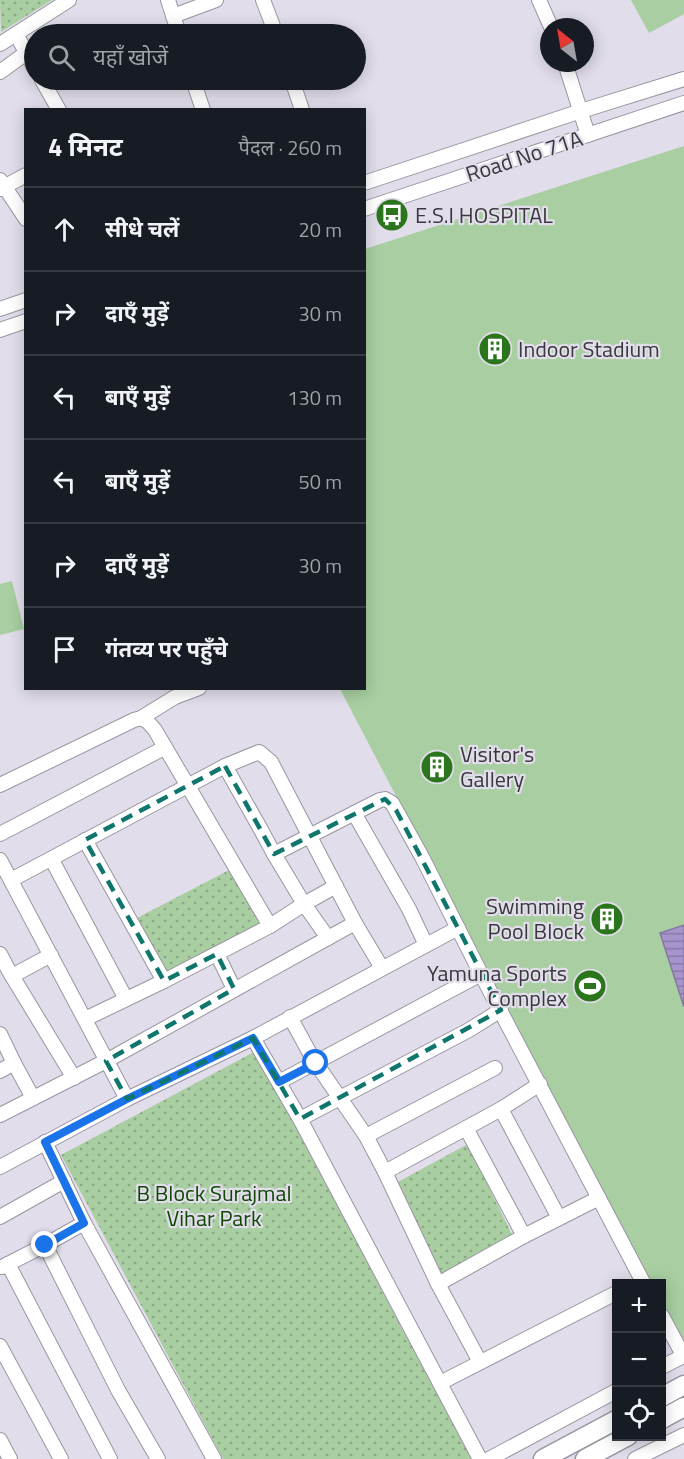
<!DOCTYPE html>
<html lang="hi">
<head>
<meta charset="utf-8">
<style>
  :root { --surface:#171b24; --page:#20242c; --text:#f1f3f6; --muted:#9ea1a6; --line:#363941 }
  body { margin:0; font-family:"Titillium Web","Noto Sans Devanagari",sans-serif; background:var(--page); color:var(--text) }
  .controls { position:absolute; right:18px; bottom:18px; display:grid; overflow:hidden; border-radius:0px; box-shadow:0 3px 15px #0003 }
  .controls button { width:54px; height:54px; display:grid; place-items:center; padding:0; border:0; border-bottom:2px solid var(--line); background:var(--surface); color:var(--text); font:30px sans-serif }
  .compass { position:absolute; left:540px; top:18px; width:54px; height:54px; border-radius:50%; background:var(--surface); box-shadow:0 3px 15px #0003; rotate:329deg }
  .stop { position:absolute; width:18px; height:18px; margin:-14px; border:4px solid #1a73e8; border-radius:50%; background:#fff }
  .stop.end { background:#1a73e8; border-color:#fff; box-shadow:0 2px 6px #0008 }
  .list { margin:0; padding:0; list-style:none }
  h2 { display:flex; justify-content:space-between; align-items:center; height:78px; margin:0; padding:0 24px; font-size:26px }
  h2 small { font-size:20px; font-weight:400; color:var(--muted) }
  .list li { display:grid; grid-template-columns:39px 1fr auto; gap:18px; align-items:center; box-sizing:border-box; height:84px; padding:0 24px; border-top:2px solid var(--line) }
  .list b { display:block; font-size:22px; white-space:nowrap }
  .list em { font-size:20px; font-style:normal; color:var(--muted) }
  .icon { flex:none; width:33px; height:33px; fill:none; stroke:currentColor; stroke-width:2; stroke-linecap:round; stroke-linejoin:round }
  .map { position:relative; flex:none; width:684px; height:1459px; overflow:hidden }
  .search { position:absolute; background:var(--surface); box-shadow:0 3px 15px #0003; left:24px; top:24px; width:342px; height:66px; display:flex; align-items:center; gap:15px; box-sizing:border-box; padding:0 21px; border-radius:33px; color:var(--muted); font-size:22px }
  .panel { position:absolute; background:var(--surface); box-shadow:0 3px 15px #0003; left:24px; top:108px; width:342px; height:582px; border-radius:0px }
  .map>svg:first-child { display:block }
  .park { fill:url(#park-dots) }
  .pitch { fill:#a8cea1 }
  .water { fill:url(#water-rules); stroke:#8678a1; stroke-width:1.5 }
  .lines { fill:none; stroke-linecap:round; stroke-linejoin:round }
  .minor-casing { stroke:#9995a1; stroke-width:16 }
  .major-casing { stroke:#9995a1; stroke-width:21 }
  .minor { stroke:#fff; stroke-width:14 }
  .major { stroke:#fff; stroke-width:18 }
  .route { stroke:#1a73e8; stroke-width:8 }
  .marked { fill:none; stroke:#0f766e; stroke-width:4.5; stroke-dasharray:12 8; stroke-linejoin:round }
  .labels { text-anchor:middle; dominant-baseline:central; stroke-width:4.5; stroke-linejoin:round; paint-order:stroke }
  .street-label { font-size:22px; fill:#3a383d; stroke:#e1ddea }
  .poi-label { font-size:22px; fill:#3a383d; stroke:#e1ddea; text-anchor:start }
  .park-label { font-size:22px; fill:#0f4802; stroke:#e1ddea }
</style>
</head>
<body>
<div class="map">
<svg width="684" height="1459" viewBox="0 0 684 1459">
  <defs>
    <pattern id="park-dots" width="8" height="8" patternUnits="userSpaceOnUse" patternTransform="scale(1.5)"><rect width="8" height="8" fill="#a8cea1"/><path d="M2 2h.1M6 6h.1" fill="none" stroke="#8aa884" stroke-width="1.8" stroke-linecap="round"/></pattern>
    <pattern id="water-rules" width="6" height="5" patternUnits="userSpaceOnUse" patternTransform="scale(1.5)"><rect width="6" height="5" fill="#a794cc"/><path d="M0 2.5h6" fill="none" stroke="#897aa7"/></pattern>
  </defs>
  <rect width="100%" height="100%" fill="#e1ddea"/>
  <g class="park">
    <path d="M0 0H52L1 32Z"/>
    <path d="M237 866 270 930 171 986 137 918Z"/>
    <path d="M254 1052 296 1126 400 1325 472 1459H223L61 1155Z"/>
    <path d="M468 1144 517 1245 445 1285 394 1184Z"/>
  </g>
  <g class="pitch">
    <path d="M631 0H684V14L649 33Z"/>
    <path d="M684 146V1344H683L662 1303V1284L651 1283 340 689 364 688 365 249Z"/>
    <path d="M12 581 24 629 0 635V584Z"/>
  </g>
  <path class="water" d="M684 925V1007L660 933Z"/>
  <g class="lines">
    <g class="minor-casing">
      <g id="minor">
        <path d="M168 0 179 34"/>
        <path d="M263 0 276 34"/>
        <path d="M539 0 551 27"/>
        <path d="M173 16 216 0"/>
        <path d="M16 34 34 67"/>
        <path d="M0 44 69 0"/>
        <path d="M565 63 588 135"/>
        <path d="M0 72 26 53"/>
        <path d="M42 80 59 110"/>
        <path d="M193 80 203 110"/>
        <path d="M292 80 302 110"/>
        <path d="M0 180 26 219"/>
        <path d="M364 183 581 111 684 79"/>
        <path d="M0 189 26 175"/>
        <path d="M364 209 684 103"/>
        <path d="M0 309 26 300"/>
        <path d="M0 330 26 321"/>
        <path d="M141 718 148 722 155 730 270 926"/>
        <path d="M225 766 260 828 274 854 304 904 328 938"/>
        <path d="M0 785 134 720 141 718 175 697 199 688"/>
        <path d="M354 813 409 909 426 945"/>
        <path d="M0 834 164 748"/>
        <path d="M85 840 164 981"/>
        <path d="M274 854 380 800 385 799 392 803 422 857 481 974 644 1284"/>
        <path d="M0 860 127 1099"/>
        <path d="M52 860 126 999"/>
        <path d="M11 880 225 766 259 752 271 762 355 923 382 968"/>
        <path d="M0 954 9 971 74 1078"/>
        <path d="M217 954 234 989"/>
        <path d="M12 976 51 955"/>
        <path d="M290 1017 313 1059 366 1136 385 1172 438 1284 480 1362"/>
        <path d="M85 1019 164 981 270 926 304 904 336 886"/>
        <path d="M0 1034 14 1063 33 1098"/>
        <path d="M253 1038 300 1119 480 1459"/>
        <path d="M0 1071 14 1063"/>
        <path d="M279 1082 481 974"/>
        <path d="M501 1109 559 1218"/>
        <path d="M0 1115 106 1061 355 923"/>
        <path d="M300 1119 469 1030 501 1010"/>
        <path d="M466 1128 524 1236"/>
        <path d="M366 1136 495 1068"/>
        <path d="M45 1142 84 1223 214 1459"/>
        <path d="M0 1167 127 1099 253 1038 458 928"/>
        <path d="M385 1172 501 1109 540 1084"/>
        <path d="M0 1217 64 1181"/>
        <path d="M45 1245 118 1390 158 1459"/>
        <path d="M8 1264 110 1459"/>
        <path d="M2 1267 45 1245 84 1223"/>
        <path d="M438 1284 524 1236 599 1198"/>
        <path d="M662 1316 684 1357"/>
        <path d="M0 1346 61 1459"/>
        <path d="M662 1367 683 1356"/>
        <path d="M440 1383 616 1293"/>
        <path d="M0 1440 10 1459"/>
        <path d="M489 1459 616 1391"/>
        <path d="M635 1459 684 1435"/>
      </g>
    </g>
    <g class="major-casing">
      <g id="major">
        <path d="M662 1397 684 1385"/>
        <path d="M662 1419 684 1407"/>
        <path d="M543 1459 616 1420"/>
        <path d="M585 1459 628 1436"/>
      </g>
    </g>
    <use href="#minor" class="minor"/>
    <use href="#major" class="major"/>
  </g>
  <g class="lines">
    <path class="route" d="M45 1245 84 1223 45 1142 127 1099 253 1038 279 1082 316 1063"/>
  </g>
  <path class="marked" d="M225 766 274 854 385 799 396 810 501 1010 300 1119 253 1038 127 1099 106 1061 234 989 217 954 164 981 85 840Z"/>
  <defs>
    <g id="bus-disc" transform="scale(1.725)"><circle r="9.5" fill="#2b761c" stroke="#e1ddea"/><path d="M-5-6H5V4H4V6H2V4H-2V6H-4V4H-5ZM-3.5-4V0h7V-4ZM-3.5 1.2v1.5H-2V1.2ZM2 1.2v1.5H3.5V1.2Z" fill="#fff"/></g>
    <g id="building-disc" transform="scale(1.725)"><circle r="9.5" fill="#2b761c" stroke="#e1ddea"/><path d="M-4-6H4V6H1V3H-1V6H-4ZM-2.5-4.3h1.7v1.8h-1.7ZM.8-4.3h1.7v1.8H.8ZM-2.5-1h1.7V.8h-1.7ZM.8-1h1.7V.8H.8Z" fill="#fff"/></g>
    <g id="stadium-disc" transform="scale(1.725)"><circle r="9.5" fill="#2b761c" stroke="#e1ddea"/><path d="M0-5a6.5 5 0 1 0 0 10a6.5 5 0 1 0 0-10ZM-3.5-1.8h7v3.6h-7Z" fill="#fff"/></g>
  </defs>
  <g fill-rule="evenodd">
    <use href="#bus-disc" x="392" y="215"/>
    <use href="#building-disc" x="495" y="349"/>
    <use href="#building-disc" x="437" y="767"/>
    <use href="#building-disc" x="607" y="919"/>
    <use href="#stadium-disc" x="590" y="986"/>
  </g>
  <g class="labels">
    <g class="street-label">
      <text transform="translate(524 156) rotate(-18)">Road No 71A</text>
    </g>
    <g class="poi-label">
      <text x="415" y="215">E.S.I HOSPITAL</text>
      <text x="518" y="349">Indoor Stadium</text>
      <text x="460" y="754">Visitor's<tspan x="460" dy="25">Gallery</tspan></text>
      <text x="584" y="906" text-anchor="end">Swimming<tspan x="584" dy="25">Pool Block</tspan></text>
      <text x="567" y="973" text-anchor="end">Yamuna Sports<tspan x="567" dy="25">Complex</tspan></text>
    </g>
    <g class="park-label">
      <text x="214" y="1193">B Block Surajmal<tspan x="214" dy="25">Vihar Park</tspan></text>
    </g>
  </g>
</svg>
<div class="controls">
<button>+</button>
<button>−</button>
<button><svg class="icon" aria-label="locate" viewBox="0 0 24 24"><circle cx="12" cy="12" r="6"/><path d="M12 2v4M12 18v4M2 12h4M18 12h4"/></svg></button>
</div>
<svg class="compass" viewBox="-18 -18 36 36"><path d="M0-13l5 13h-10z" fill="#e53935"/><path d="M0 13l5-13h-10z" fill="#9ea1a6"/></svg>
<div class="stop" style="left:316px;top:1063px"></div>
<div class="stop end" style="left:45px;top:1245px"></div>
<div class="search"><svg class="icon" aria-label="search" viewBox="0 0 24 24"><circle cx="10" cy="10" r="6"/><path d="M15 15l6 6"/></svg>यहाँ खोजें</div>
<section class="panel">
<h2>4 मिनट<small>पैदल · 260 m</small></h2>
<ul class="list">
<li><svg class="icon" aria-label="ahead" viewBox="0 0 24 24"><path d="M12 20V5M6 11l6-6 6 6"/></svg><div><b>सीधे चलें</b></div><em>20 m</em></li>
<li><svg class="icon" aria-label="right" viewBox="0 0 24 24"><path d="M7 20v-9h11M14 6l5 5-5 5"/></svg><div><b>दाएँ मुड़ें</b></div><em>30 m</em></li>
<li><svg class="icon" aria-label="left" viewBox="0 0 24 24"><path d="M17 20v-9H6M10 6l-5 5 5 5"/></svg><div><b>बाएँ मुड़ें</b></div><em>130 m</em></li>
<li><svg class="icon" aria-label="left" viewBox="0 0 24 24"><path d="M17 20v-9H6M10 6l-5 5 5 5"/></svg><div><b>बाएँ मुड़ें</b></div><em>50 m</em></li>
<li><svg class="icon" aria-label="right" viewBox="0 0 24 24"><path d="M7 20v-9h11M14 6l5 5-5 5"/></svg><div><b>दाएँ मुड़ें</b></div><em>30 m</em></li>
<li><svg class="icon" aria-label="arrive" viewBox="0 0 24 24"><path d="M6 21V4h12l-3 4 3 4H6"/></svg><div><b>गंतव्य पर पहुँचे</b></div></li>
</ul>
</section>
</div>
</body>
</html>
